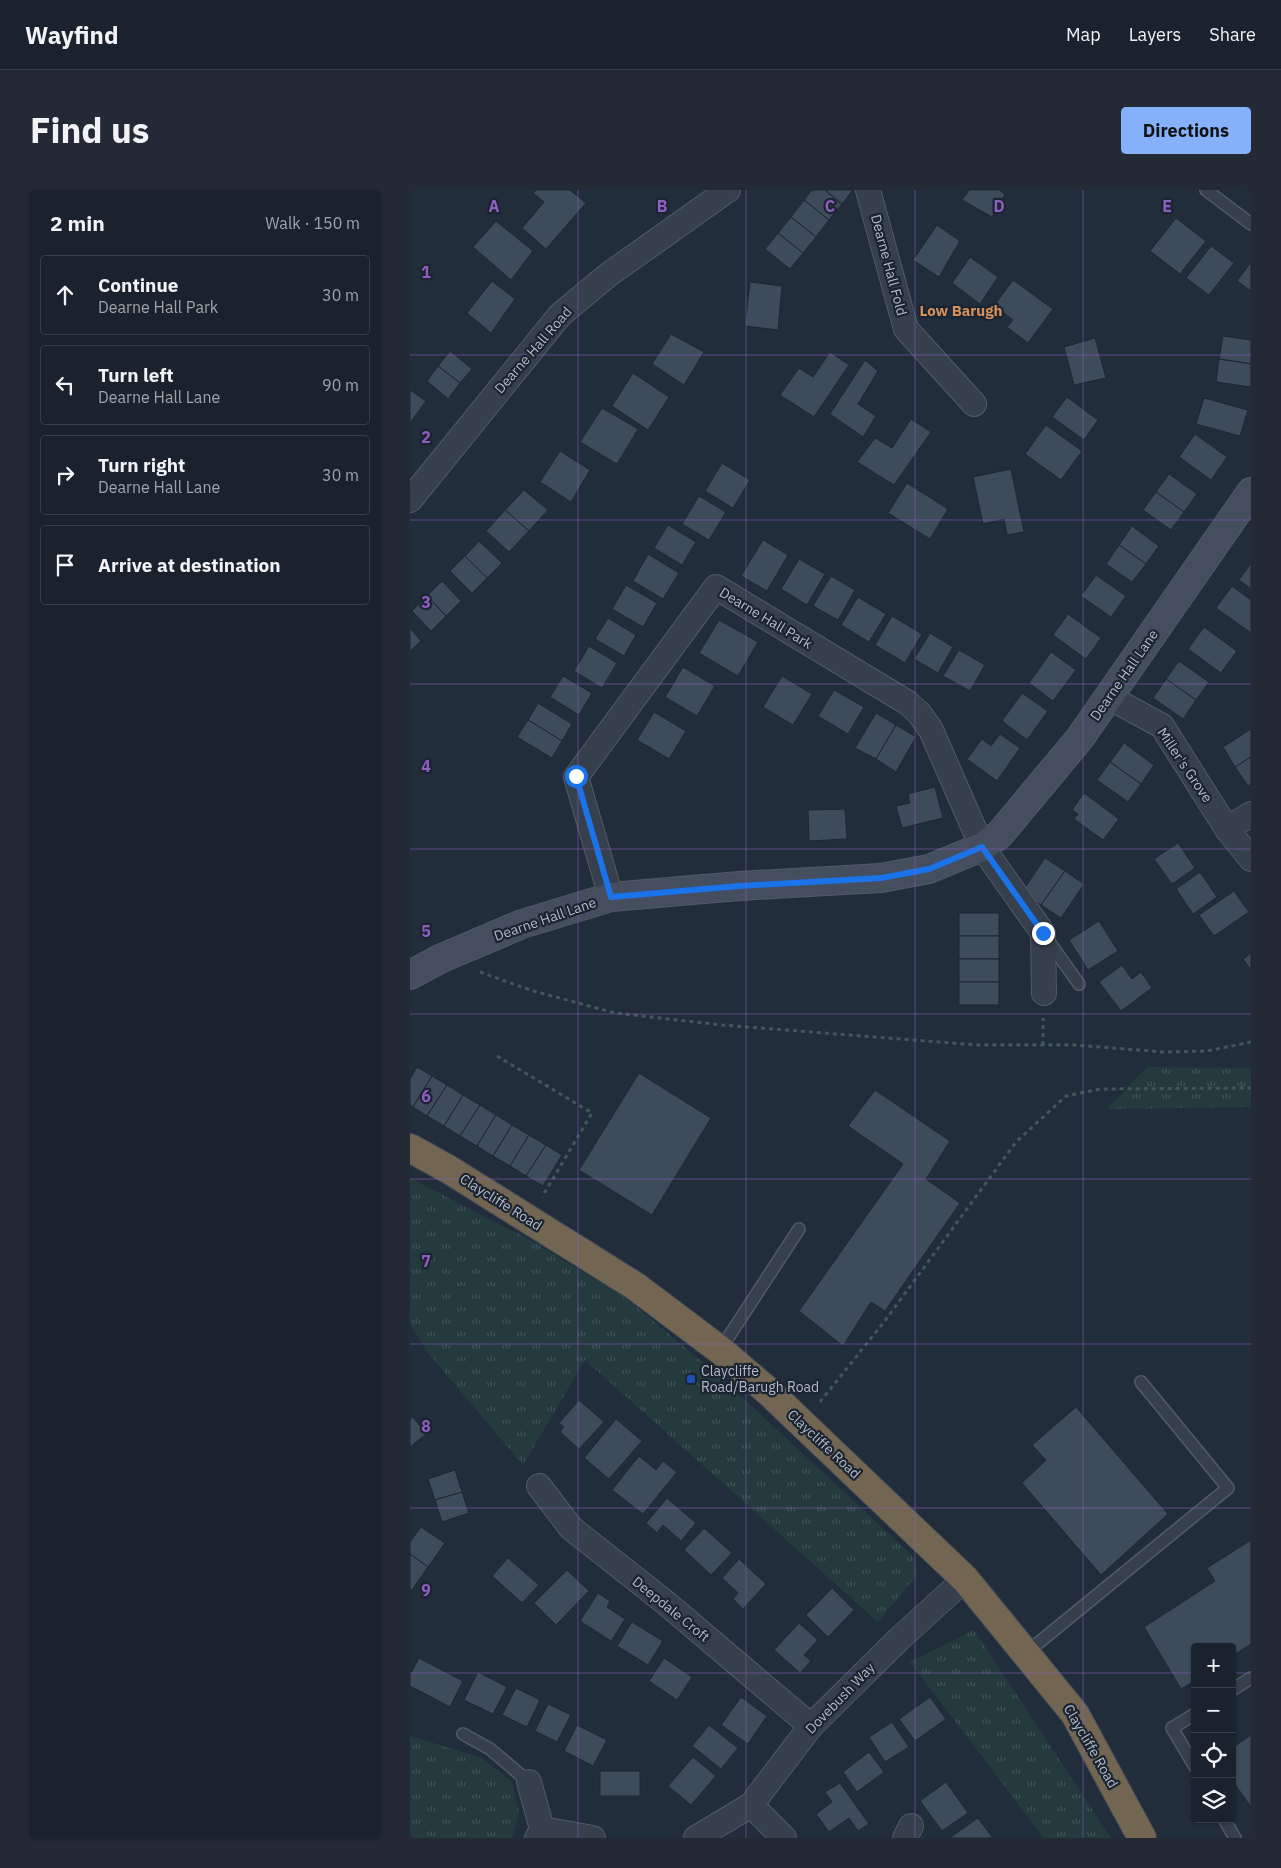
<!DOCTYPE html>
<html lang="en">
<head>
<meta charset="utf-8">
<style>
  :root { --surface:#1a222d; --page:#232a35; --text:#f1f3f6; --muted:#9fa4aa; --line:#383f49; --accent:#84b1fa }
  body { margin:0; font-family:"IBM Plex Sans",sans-serif; background:var(--page); color:var(--text) }
  .controls { position:absolute; right:15px; bottom:15px; display:grid; overflow:hidden; border-radius:5px; box-shadow:0 1px 4px #0004 }
  .controls button { width:45px; height:45px; display:grid; place-items:center; padding:0; border:0; border-bottom:1px solid var(--line); background:var(--surface); color:var(--text); font:25px sans-serif }
  .stop { position:absolute; width:15px; height:15px; margin:-11px; border:4px solid #1a73e8; border-radius:50%; background:#fff }
  .stop.end { background:#1a73e8; border-color:#fff; box-shadow:0 1px 5px #0008 }
  .list { margin:0; padding:0; list-style:none }
  h2 { display:flex; justify-content:space-between; align-items:center; height:65px; margin:0; padding:0 20px; font-size:21px }
  h2 small { font-size:16px; font-weight:400; color:var(--muted) }
  .list li { display:grid; grid-template-columns:32px 1fr auto; gap:15px; align-items:center; box-sizing:border-box; height:80px; margin:0 10px 10px; padding:0 10px; border:1px solid var(--line); border-radius:5px }
  .list b { display:block; font-size:19px; white-space:nowrap }
  .list p { margin:0; font-size:16px; white-space:nowrap; color:var(--muted) }
  .list em { font-size:16px; font-style:normal; color:var(--muted) }
  .icon { flex:none; width:28px; height:28px; fill:none; stroke:currentColor; stroke-width:2; stroke-linecap:round; stroke-linejoin:round }
  .map { position:relative; flex:none; width:841px; height:1648px; overflow:hidden; border-radius:5px }
  header { display:flex; align-items:center; gap:30px; box-sizing:border-box; height:70px; padding:0 25px; background:var(--surface); border-bottom:1px solid var(--line) }
  header strong { font-size:24px }
  nav { display:flex; gap:28px; margin-inline-start:auto; font-size:18px }
  .intro { display:flex; align-items:center; justify-content:space-between; box-sizing:border-box; height:120px; padding:0 30px }
  h1 { margin:0; font-size:35px }
  .button { padding:12px 22px; border-radius:5px; background:var(--accent); color:#111; font-size:18px; font-weight:700 }
  main { display:flex; gap:30px; padding:0 30px }
  aside { flex:1; background:var(--surface); border-radius:5px; box-shadow:0 1px 4px #0004 }
  .map>svg:first-child { display:block }
  .grass { fill:url(#grass-tufts) }
  .building { fill:#3e4b5b; stroke:#1d2632 }
  .lines { fill:none; stroke-linecap:round; stroke-linejoin:round }
  .lane-casing { stroke:#515a66; stroke-width:14 }
  .street-casing { stroke:#515a66; stroke-width:26 }
  .secondary-casing { stroke:#515a66; stroke-width:30 }
  .highway-casing { stroke:#414a56; stroke-width:30 }
  .path { stroke:#42575a; stroke-width:3; stroke-dasharray:4 4; stroke-linecap:butt }
  .lane { stroke:#363f4c; stroke-width:11 }
  .street { stroke:#363f4c; stroke-width:24 }
  .secondary { stroke:#444e5f; stroke-width:28 }
  .highway { stroke:#726653; stroke-width:28 }
  .route { stroke:#1a73e8; stroke-width:6 }
  .grid { fill:none; stroke:#8e5ec2; stroke-width:1; stroke-opacity:0.55 }
  .transit-dot { fill:#1a4fb4; stroke:#1b2430; stroke-width:2 }
  .labels { text-anchor:middle; dominant-baseline:central; stroke-width:4.5; stroke-linejoin:round; paint-order:stroke }
  .street-label { font-size:14px; fill:#b1bac7; stroke:#1b2430 }
  .poi-label { font-size:14px; fill:#b1bac7; stroke:#1b2430; text-anchor:start }
  .neighbourhood-label { font-size:15px; font-weight:bold; fill:#d6925d; stroke:#1b2430 }
  .grid-label { font-size:16px; text-anchor:middle; font-weight:bold; fill:#8e5ec2; stroke:#1b2430; stroke-width:4.5; stroke-linejoin:round; paint-order:stroke }
</style>
</head>
<body>
<header>
<strong>Wayfind</strong>
<nav><a>Map</a><a>Layers</a><a>Share</a></nav>
</header>
<div class="intro"><h1>Find us</h1><a class="button">Directions</a></div>
<main>
<aside>
<h2>2 min<small>Walk · 150 m</small></h2>
<ul class="list">
<li><svg class="icon" aria-label="ahead" viewBox="0 0 24 24"><path d="M12 20V5M6 11l6-6 6 6"/></svg><div><b>Continue</b><p>Dearne Hall Park</p></div><em>30 m</em></li>
<li><svg class="icon" aria-label="left" viewBox="0 0 24 24"><path d="M17 20v-9H6M10 6l-5 5 5 5"/></svg><div><b>Turn left</b><p>Dearne Hall Lane</p></div><em>90 m</em></li>
<li><svg class="icon" aria-label="right" viewBox="0 0 24 24"><path d="M7 20v-9h11M14 6l5 5-5 5"/></svg><div><b>Turn right</b><p>Dearne Hall Lane</p></div><em>30 m</em></li>
<li><svg class="icon" aria-label="arrive" viewBox="0 0 24 24"><path d="M6 21V4h12l-3 4 3 4H6"/></svg><div><b>Arrive at destination</b></div></li>
</ul>
</aside>
<div class="map">
<svg width="841" height="1648" viewBox="0 0 841 1648">
  <defs>
    <pattern id="grass-tufts" width="24" height="20" patternUnits="userSpaceOnUse" patternTransform="scale(1.25)"><rect width="24" height="20" fill="#243a3d"/><path d="M3 7l-1-3M5 7V3M7 7l1-3M15 17l-1-3M17 17v-4M19 17l1-3" fill="none" stroke="#415458"/></pattern>
  </defs>
  <rect width="100%" height="100%" fill="#222d3c"/>
  <g class="grass">
    <path d="M737 877 841 878V917L697 919Z"/>
    <path d="M0 988 122 1051 217 1109 310 1187 504 1367 507 1385 468 1432 175 1170 113 1275 18 1163 0 1134Z"/>
    <path d="M564 1440 701 1648H634L500 1472Z"/>
    <path d="M0 1546 72 1568 102 1592 109 1623 102 1648H0Z"/>
  </g>
  <g class="building">
    <path d="M126 0H160L176 13 136 59 112 38 134 12 123 3Z"/>
    <path d="M402 0H415L432 14 419 30 394 10Z"/>
    <path d="M415 0H443L432 14Z"/>
    <path d="M559 0H589L595 4 582 27 552 10Z"/>
    <path d="M394 10 419 30 406 47 381 27Z"/>
    <path d="M381 27 406 47 393 63 368 43Z"/>
    <path d="M766 28 796 51 770 84 740 61Z"/>
    <path d="M86 31 123 61 101 90 63 57Z"/>
    <path d="M527 35 550 51 529 87 503 70Z"/>
    <path d="M368 43 393 63 380 79 355 59Z"/>
    <path d="M801 56 824 73 799 105 776 88Z"/>
    <path d="M560 67 588 87 570 114 542 93Z"/>
    <path d="M841 72V101L827 91Z"/>
    <path d="M603 90 643 119 618 153 597 137 603 130 584 116Z"/>
    <path d="M82 91 105 109 81 143 57 123Z"/>
    <path d="M340 92 372 96 368 140 335 136Z"/>
    <path d="M261 144 294 162 274 195 242 174Z"/>
    <path d="M813 146 841 150V174L809 169Z"/>
    <path d="M685 148 696 188 664 195 654 157Z"/>
    <path d="M40 161 62 179 50 193 28 176Z"/>
    <path d="M420 162 439 175 404 227 370 205 389 178 403 187Z"/>
    <path d="M809 169 841 174V197L806 192Z"/>
    <path d="M455 170 468 181 448 214 466 226 453 247 420 224Z"/>
    <path d="M28 176 50 193 38 209 17 191Z"/>
    <path d="M223 183 259 207 238 240 202 216Z"/>
    <path d="M0 200 16 211 0 233Z"/>
    <path d="M657 207 688 230 674 250 642 227Z"/>
    <path d="M794 208 838 220 830 246 786 234Z"/>
    <path d="M192 218 228 239 207 274 170 252Z"/>
    <path d="M501 229 521 242 484 295 447 272 465 248 482 258Z"/>
    <path d="M636 235 672 261 651 290 615 264Z"/>
    <path d="M785 244 817 267 801 290 769 267Z"/>
    <path d="M150 261 180 280 161 312 130 292Z"/>
    <path d="M312 273 340 290 323 318 295 301Z"/>
    <path d="M601 279 614 342 597 345 594 329 573 334 563 287Z"/>
    <path d="M759 284 787 304 774 322 746 302Z"/>
    <path d="M497 293 538 319 520 349 478 323Z"/>
    <path d="M114 300 138 320 119 341 95 320Z"/>
    <path d="M746 302 774 322 761 340 733 320Z"/>
    <path d="M289 306 316 322 299 350 272 334Z"/>
    <path d="M95 320 119 341 99 362 76 341Z"/>
    <path d="M258 335 286 352 272 375 244 358Z"/>
    <path d="M722 336 749 356 736 374 709 355Z"/>
    <path d="M353 350 378 365 357 401 331 386Z"/>
    <path d="M69 351 92 373 77 388 55 366Z"/>
    <path d="M709 355 736 374 722 392 696 374Z"/>
    <path d="M238 364 269 383 253 409 223 391Z"/>
    <path d="M55 366 77 388 62 403 40 381Z"/>
    <path d="M389 369 415 384 397 415 371 399Z"/>
    <path d="M841 373V399L829 390Z"/>
    <path d="M686 385 716 406 701 427 671 406Z"/>
    <path d="M421 386 445 400 428 430 403 416Z"/>
    <path d="M32 391 51 411 36 426 17 406Z"/>
    <path d="M216 395 247 413 233 437 202 419Z"/>
    <path d="M822 396 841 410V443L806 418Z"/>
    <path d="M17 406 36 426 21 441 2 421Z"/>
    <path d="M448 407 476 424 459 452 431 435Z"/>
    <path d="M658 424 691 448 676 469 643 445Z"/>
    <path d="M482 426 512 444 495 473 465 455Z"/>
    <path d="M198 428 226 445 214 466 185 449Z"/>
    <path d="M309 430 348 452 328 486 289 463Z"/>
    <path d="M794 437 827 461 811 483 778 459Z"/>
    <path d="M0 438 11 451 0 461Z"/>
    <path d="M520 443 543 457 528 483 504 469Z"/>
    <path d="M179 456 207 473 192 498 164 481Z"/>
    <path d="M549 460 575 475 560 501 533 486Z"/>
    <path d="M641 462 666 480 643 511 619 493Z"/>
    <path d="M769 471 799 492 786 510 756 489Z"/>
    <path d="M273 477 305 496 287 526 255 507Z"/>
    <path d="M153 486 182 503 169 525 140 507Z"/>
    <path d="M372 486 402 504 383 535 353 517Z"/>
    <path d="M756 489 786 510 773 529 743 508Z"/>
    <path d="M424 500 454 517 438 544 408 526Z"/>
    <path d="M612 503 638 521 617 550 592 531Z"/>
    <path d="M128 513 162 534 152 551 118 530Z"/>
    <path d="M244 522 276 541 259 569 227 550Z"/>
    <path d="M466 523 486 535 466 569 445 558Z"/>
    <path d="M118 530 152 551 142 568 107 547Z"/>
    <path d="M486 535 506 547 486 582 466 569Z"/>
    <path d="M841 539V567L825 577 813 557Z"/>
    <path d="M590 544 610 558 587 591 557 569 572 549 581 556Z"/>
    <path d="M714 553 744 575 731 594 700 572Z"/>
    <path d="M841 567V594L838 596 825 577Z"/>
    <path d="M700 572 731 594 718 612 687 590Z"/>
    <path d="M525 597 533 628 492 638 486 616 500 613 498 604Z"/>
    <path d="M674 603 709 629 693 650 664 629 668 624 662 620Z"/>
    <path d="M435 619 437 649 399 651 398 620Z"/>
    <path d="M768 653 785 678 762 694 744 669Z"/>
    <path d="M635 668 655 681 631 715 612 702Z"/>
    <path d="M655 681 674 694 651 728 631 715Z"/>
    <path d="M790 682 807 707 783 724 766 699Z"/>
    <path d="M824 701 839 722 804 746 789 725Z"/>
    <rect x="549" y="723" width="40" height="23"/>
    <path d="M689 731 708 761 678 780 659 750Z"/>
    <rect x="549" y="746" width="40" height="23"/>
    <path d="M841 763V780L833 769Z"/>
    <rect x="549" y="769" width="40" height="23"/>
    <path d="M712 775 722 789 731 782 742 798 711 821 689 792Z"/>
    <rect x="549" y="792" width="40" height="23"/>
    <path d="M7 877 22 886 3 917 0 915V889Z"/>
    <path d="M229 883 301 928 242 1025 169 980Z"/>
    <path d="M22 886 37 895 17 926 3 917Z"/>
    <path d="M37 895 53 905 34 936 17 926Z"/>
    <path d="M465 900 540 951 516 989 550 1013 475 1121 461 1112 433 1156 389 1121 493 974 438 936Z"/>
    <path d="M53 905 70 915 50 946 34 936Z"/>
    <path d="M70 915 86 925 67 956 50 946Z"/>
    <path d="M86 925 102 935 83 966 67 956Z"/>
    <path d="M102 935 119 945 100 976 83 966Z"/>
    <path d="M119 945 136 955 116 986 100 976Z"/>
    <path d="M136 955 152 965 133 996 116 986Z"/>
    <path d="M169 1210 194 1232 169 1259 150 1242 154 1237 149 1233Z"/>
    <path d="M666 1217 758 1324 691 1385 612 1293 636 1270 622 1255Z"/>
    <path d="M3 1227 16 1244 0 1257V1229Z"/>
    <path d="M206 1229 232 1251 199 1289 174 1268Z"/>
    <path d="M229 1266 246 1280 253 1271 267 1282 233 1324 202 1300Z"/>
    <path d="M45 1280 52 1302 25 1310 18 1289Z"/>
    <path d="M52 1302 59 1323 32 1332 25 1310Z"/>
    <path d="M257 1308 286 1333 271 1351 253 1335 247 1343 236 1333Z"/>
    <path d="M11 1337 35 1353 18 1377 0 1364V1352Z"/>
    <path d="M294 1338 322 1363 301 1385 274 1360Z"/>
    <path d="M841 1350V1454L822 1466V1457H785V1491L771 1499 734 1437 805 1391 797 1378Z"/>
    <path d="M0 1364 18 1377 2 1400 0 1399Z"/>
    <path d="M98 1368 129 1395 112 1413 82 1386Z"/>
    <path d="M329 1369 356 1394 333 1419 323 1409 328 1403 312 1388Z"/>
    <path d="M157 1380 179 1401 146 1435 124 1413Z"/>
    <path d="M422 1398 444 1420 418 1447 396 1425Z"/>
    <path d="M188 1403 200 1411 197 1417 215 1429 201 1451 170 1431Z"/>
    <path d="M222 1432 253 1451 238 1475 207 1456Z"/>
    <path d="M389 1433 408 1450 394 1465 401 1471 390 1483 364 1460Z"/>
    <path d="M9 1468 53 1491 40 1517 0 1496V1485Z"/>
    <path d="M254 1468 282 1487 267 1510 239 1491Z"/>
    <path d="M68 1482 97 1497 83 1524 54 1510Z"/>
    <path d="M106 1498 130 1510 117 1537 92 1525Z"/>
    <path d="M331 1507 357 1526 338 1554 311 1535Z"/>
    <path d="M520 1507 536 1529 505 1551 489 1529Z"/>
    <path d="M138 1514 161 1525 147 1552 125 1541Z"/>
    <path d="M482 1532 499 1557 475 1572 459 1547Z"/>
    <path d="M167 1535 197 1550 183 1576 154 1561Z"/>
    <path d="M299 1535 328 1558 311 1579 282 1556Z"/>
    <path d="M841 1545V1617L822 1590V1558Z"/>
    <path d="M459 1562 474 1582 447 1602 433 1582Z"/>
    <path d="M283 1567 306 1586 281 1615 258 1596Z"/>
    <rect x="190" y="1581" width="40" height="25"/>
    <path d="M536 1592 558 1623 532 1641 510 1611Z"/>
    <path d="M430 1593 459 1634 448 1641 439 1628 419 1642 406 1624 422 1612 415 1602Z"/>
    <path d="M568 1628 583 1648H542L541 1647Z"/>
  </g>
  <g class="lines">
    <g class="lane-casing">
      <g id="lane">
        <path d="M796 0 841 34"/>
        <path d="M637 749 669 794"/>
        <path d="M310 1160 389 1039"/>
        <path d="M616 1463 818 1298 731 1192"/>
        <path d="M822 1500 841 1488"/>
        <path d="M785 1524 762 1538 785 1577"/>
        <path d="M53 1544 80 1559 119 1592"/>
        <path d="M814 1629 825 1648"/>
      </g>
    </g>
    <g class="street-casing">
      <g id="street">
        <path d="M458 0 496 139 564 214"/>
        <path d="M0 310 150 125 198 85 318 0"/>
        <path d="M699 507 752 536 817 639 841 624"/>
        <path d="M817 639 841 669"/>
        <path d="M201 707 166 587 306 397 498 513 509 523 521 540 572 657 633 743 634 803"/>
        <path d="M129 1296 161 1338 256 1413 401 1536"/>
        <path d="M119 1592 132 1639 127 1648"/>
        <path d="M341 1615 374 1648"/>
        <path d="M132 1639 183 1648"/>
        <path d="M286 1648 341 1615 401 1536 489 1449 555 1389"/>
        <path d="M495 1648 501 1636"/>
      </g>
    </g>
    <g class="secondary-casing">
      <path id="secondary" d="M0 785 32 768 112 734 201 707 329 696 471 688 519 679 572 657 590 644 670 548 841 302"/>
    </g>
    <g class="highway-casing">
      <path id="highway" d="M0 958 38 979 225 1096 310 1160 358 1201 555 1389 665 1524 732 1648"/>
    </g>
    <g class="path">
      <path d="M70 782 120 800 205 823 312 835 567 855H664L754 862 797 861 841 852"/>
      <path d="M633 855V828"/>
      <path d="M87 866 182 923 132 1007"/>
      <path d="M410 1212 474 1132 606 952 656 906 690 899 841 898"/>
    </g>
    <use href="#lane" class="lane"/>
    <use href="#street" class="street"/>
    <use href="#secondary" class="secondary"/>
    <use href="#highway" class="highway"/>
  </g>
  <g class="lines">
    <path class="route" d="M166 586 201 707 329 696 471 688 519 679 572 657 633 743"/>
  </g>
  <path class="grid" d="M168 0V1648M336 0V1648M505 0V1648M673 0V1648M0 165H841M0 330H841M0 494H841M0 659H841M0 824H841M0 989H841M0 1154H841M0 1318H841M0 1483H785M822 1483H841"/>
  <rect class="transit-dot" x="276" y="1184" width="10" height="10" rx="2.5"/>
  <g class="labels">
    <g class="street-label">
      <text transform="translate(479 75) rotate(75)">Dearne Hall Fold</text>
      <text transform="translate(123 160) rotate(-49)">Dearne Hall Road</text>
      <text transform="translate(356 428) rotate(31)">Dearne Hall Park</text>
      <text transform="translate(714 485) rotate(-55)">Dearne Hall Lane</text>
      <text transform="translate(775 575) rotate(56)">Miller's Grove</text>
      <text transform="translate(135 729) rotate(-19)">Dearne Hall Lane</text>
      <text transform="translate(91 1012) rotate(32)">Claycliffe Road</text>
      <text transform="translate(414 1254) rotate(43)">Claycliffe Road</text>
      <text transform="translate(261 1419) rotate(39)">Deepdale Croft</text>
      <text transform="translate(430 1508) rotate(-46)">Dovebush Way</text>
      <text transform="translate(681 1556) rotate(60)">Claycliffe Road</text>
    </g>
    <g class="poi-label">
      <text x="291" y="1181">Claycliffe<tspan x="291" dy="16">Road/Barugh Road</tspan></text>
    </g>
    <g class="neighbourhood-label">
      <text x="551" y="120">Low Barugh</text>
    </g>
  </g>
  <g class="grid-label">
    <text x="84" y="22">A</text>
    <text x="252" y="22">B</text>
    <text x="420" y="22">C</text>
    <text x="589" y="22">D</text>
    <text x="757" y="22">E</text>
    <text x="16" y="88">1</text>
    <text x="16" y="253">2</text>
    <text x="16" y="418">3</text>
    <text x="16" y="582">4</text>
    <text x="16" y="747">5</text>
    <text x="16" y="912">6</text>
    <text x="16" y="1077">7</text>
    <text x="16" y="1242">8</text>
    <text x="16" y="1406">9</text>
  </g>
</svg>
<div class="controls">
<button>+</button>
<button>−</button>
<button><svg class="icon" aria-label="locate" viewBox="0 0 24 24"><circle cx="12" cy="12" r="6"/><path d="M12 2v4M12 18v4M2 12h4M18 12h4"/></svg></button>
<button><svg class="icon" aria-label="layers" viewBox="0 0 24 24"><path d="M12 4l9 5-9 5-9-5zM3 14l9 5 9-5"/></svg></button>
</div>
<div class="stop" style="left:166px;top:586px"></div>
<div class="stop end" style="left:633px;top:743px"></div>
</div>
</main>
</body>
</html>
